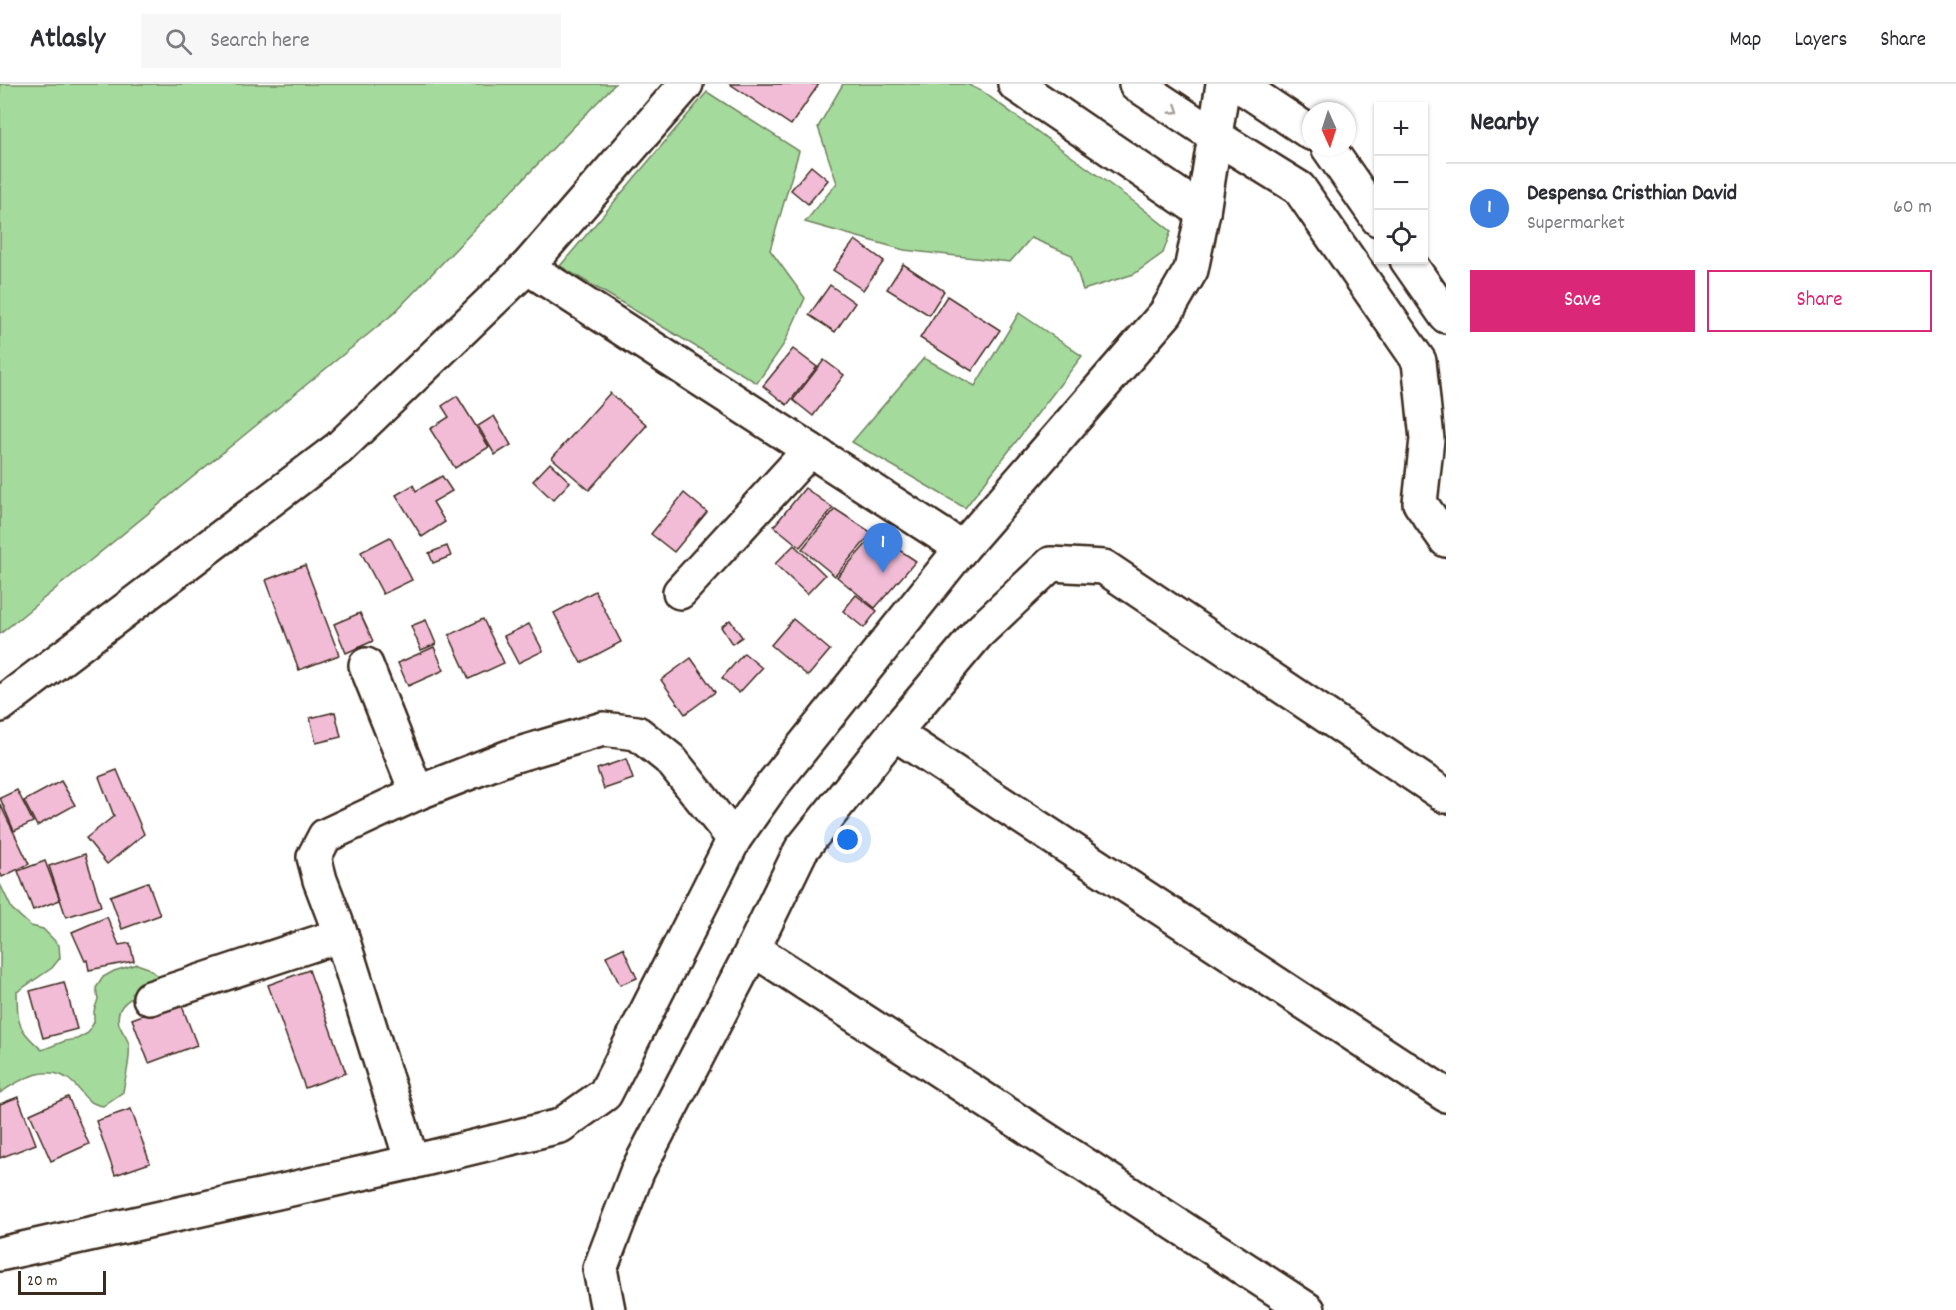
<!DOCTYPE html>
<html lang="en">
<head>
<meta charset="utf-8">
<style>
  :root { --surface:#fff; --page:#f7f7f7; --text:#2b2b33; --muted:#7c7c81; --line:#e1e1e2; --accent:#db2777 }
  body { margin:0; font-family:Dekko,sans-serif; background:var(--page); color:var(--text) }
  .controls { position:absolute; right:18px; top:18px; display:grid; overflow:hidden; border-radius:0px; box-shadow:0 2px 4px #0004 }
  .controls button { width:54px; height:54px; display:grid; place-items:center; padding:0; border:0; border-bottom:2px solid var(--line); background:var(--surface); color:var(--text); font:30px sans-serif }
  .compass { position:absolute; left:1302px; top:18px; width:54px; height:54px; border-radius:50%; background:var(--surface); box-shadow:0 2px 4px #0004; rotate:177deg }
  .scale { position:absolute; left:18px; bottom:15px; width:88px; box-sizing:border-box; padding-left:6px; border:3px solid #3b2a1e; border-top:0; font-size:16px; line-height:21px; white-space:nowrap; color:#3b2a1e; -webkit-text-stroke:4px #fff; paint-order:stroke }
  .you { position:absolute; left:848px; top:756px; width:21px; height:21px; margin:-15px; border:4px solid #fff; border-radius:50%; background:#1a73e8; box-shadow:0 0 0 9px #1a73e833 }
  .badge { display:grid; place-items:center; width:39px; height:39px; border-radius:50%; background:var(--accent); color:#fff; font-size:20px; font-weight:700 }
  .pin { position:absolute; translate:-50% -50px; filter:drop-shadow(0 2px 3px #0008) }
  .pin::after { content:''; position:absolute; top:32px; width:21px; height:18px; background:inherit; clip-path:polygon(0 0,100% 0,50% 100%) }
  .list { margin:0; padding:0; list-style:none }
  h2 { display:flex; justify-content:space-between; align-items:center; height:78px; margin:0; padding:0 24px; font-size:26px }
  h2 small { font-size:20px; font-weight:400; color:var(--muted) }
  .list li { display:grid; grid-template-columns:39px 1fr auto; gap:18px; align-items:center; box-sizing:border-box; height:90px; padding:0 24px; border-top:2px solid var(--line) }
  .list b { display:block; font-size:22px; white-space:nowrap }
  .list p { margin:0; font-size:20px; white-space:nowrap; color:var(--muted) }
  .list em { font-size:20px; font-style:normal; color:var(--muted) }
  .actions { display:flex; gap:12px; padding:18px 24px }
  .actions a { flex:1; padding:14px 0; border:2px solid var(--accent); border-radius:0px; text-align:center; font-size:21px; color:var(--accent) }
  .actions .main { background:var(--accent); color:#fff }
  .icon { flex:none; width:33px; height:33px; fill:none; stroke:currentColor; stroke-width:2; stroke-linecap:round; stroke-linejoin:round }
  .map { position:relative; flex:none; width:1446px; height:1226px; overflow:hidden }
  header { display:flex; align-items:center; gap:36px; box-sizing:border-box; height:84px; padding:0 30px; background:var(--surface); border-bottom:2px solid var(--line) }
  header strong { font-size:28px }
  nav { display:flex; gap:33px; margin-inline-start:auto; font-size:21px }
  .search { width:420px; height:54px; background:var(--page); display:flex; align-items:center; gap:15px; box-sizing:border-box; padding:0 21px; border-radius:0px; color:var(--muted); font-size:22px }
  main { display:flex }
  aside { flex:1; background:var(--surface) }
  .map>svg:first-child { display:block }
  .green { fill:#a5da9d; stroke:#70825e; stroke-width:1.5 }
  .building { fill:#f2bcd6; stroke:#3b2a1e; stroke-width:1.5 }
  .lines { fill:none; stroke-linecap:round; stroke-linejoin:round }
  .minor-casing { stroke:#3b2a1e; stroke-width:38 }
  .major-casing { stroke:#3b2a1e; stroke-width:38 }
  .minor { stroke:#fff; stroke-width:33 }
  .major { stroke:#fff; stroke-width:33 }
  .oneway { stroke:#a79f9a }
</style>
</head>
<body>
<header>
<strong>Atlasly</strong>
<div class="search"><svg class="icon" aria-label="search" viewBox="0 0 24 24"><circle cx="10" cy="10" r="6"/><path d="M15 15l6 6"/></svg>Search here</div>
<nav><a>Map</a><a>Layers</a><a>Share</a></nav>
</header>
<main>
<div class="map">
<svg width="1446" height="1226" viewBox="0 0 1446 1226">
  <rect width="100%" height="100%" fill="#fff"/>
  <filter id="ink" filterUnits="userSpaceOnUse"><feTurbulence type="fractalNoise" baseFrequency=".0167" numOctaves="2"/><feDisplacementMap in="SourceGraphic" scale="12" xChannelSelector="R" yChannelSelector="G"/><feConvolveMatrix kernelMatrix="1 2 1 2 8 2 1 2 1" color-interpolation-filters="sRGB"/></filter>
  <g filter="url(#ink)">
    <g class="green">
      <path d="M0 0H615L393 230 0 550Z"/>
      <path d="M843 0H967L983 8 1137 120 1171 147 1163 169 1134 190 1083 206 1072 171 1031 154 1010 178 904 166 805 138 837 99 818 43Z"/>
      <path d="M707 8 799 67 770 166 805 214 784 260 757 299 560 182Z"/>
      <path d="M1019 229 1082 272 965 424 852 358 924 274 975 302Z"/>
      <path d="M0 800 12 825 31 842 43 845 59 861 60 874 52 884 17 908C18 940 16 943 42 966L65 957 77 955 88 949 94 938V927L98 915 96 904 103 893 114 887 137 880 148 884 157 891 158 903C141 910 113 916 119 940 121 947 128 954 129 961 131 976 125 994 123 1008L103 1022C84 1018 86 1012 74 1000 52 977 22 994 0 1009Z"/>
    </g>
    <g class="building">
      <path d="M730 0H819L791 41Z"/>
      <path d="M811 82 828 96 808 120 791 106Z"/>
      <path d="M855 156 884 177 863 206 833 186Z"/>
      <path d="M903 180 944 207 929 231 887 205Z"/>
      <path d="M830 201 855 219 835 248 809 231Z"/>
      <path d="M947 212 1000 246 972 287 920 254Z"/>
      <path d="M793 265 817 283 787 321 763 302Z"/>
      <path d="M824 276 844 291 813 332 793 316Z"/>
      <path d="M610 309 647 341 589 406 552 374Z"/>
      <path d="M457 312 489 363 455 384 430 345 449 333 442 322Z"/>
      <path d="M494 332 511 361 495 371 478 342Z"/>
      <path d="M550 379 570 398 553 416 533 397Z"/>
      <path d="M442 392 452 407 433 418 445 438 422 453 396 411 413 401 416 407Z"/>
      <path d="M805 404 833 424 800 463 774 442Z"/>
      <path d="M684 409 707 428 674 468 651 450Z"/>
      <path d="M835 425 872 449 835 492 802 465Z"/>
      <path d="M875 450 916 477 875 524 837 493Z"/>
      <path d="M390 453 412 496 383 510 361 468Z"/>
      <path d="M794 461 825 491 807 510 775 480Z"/>
      <path d="M447 462 451 472 433 479 429 469Z"/>
      <path d="M305 481 339 571 299 586 266 496Z"/>
      <path d="M595 507 621 558 581 579 554 529Z"/>
      <path d="M856 511 877 527 864 544 843 527Z"/>
      <path d="M360 529 373 557 346 569 334 540Z"/>
      <path d="M483 535 504 579 469 595 449 551Z"/>
      <path d="M793 535 830 566 808 592 771 561Z"/>
      <path d="M426 536 436 560 421 566 411 542Z"/>
      <path d="M730 536 742 553 732 560 721 543Z"/>
      <path d="M529 540 543 567 518 579 504 552Z"/>
      <path d="M434 563 444 586 408 602 398 579Z"/>
      <path d="M744 569 762 584 739 609 722 594Z"/>
      <path d="M691 574 715 608 685 630 661 596Z"/>
      <path d="M335 628 341 653 316 659 310 634Z"/>
      <path d="M626 675 633 695 604 705 597 685Z"/>
      <path d="M117 686 144 750 107 780 86 754 114 732 99 693Z"/>
      <path d="M61 697 75 721 37 742 24 717Z"/>
      <path d="M17 706 33 738 14 747 0 714Z"/>
      <path d="M0 720 29 780 2 793 0 788Z"/>
      <path d="M85 770 101 822 66 833 49 782Z"/>
      <path d="M45 777 60 816 33 826 18 787Z"/>
      <path d="M148 798 160 831 122 845 110 812Z"/>
      <path d="M107 833 119 861 130 859 134 877 89 886 87 876 85 877 72 848Z"/>
      <path d="M623 864 637 894 620 901 606 872Z"/>
      <path d="M309 886 346 989 305 1004 268 901Z"/>
      <path d="M64 898 77 945 43 954 30 907Z"/>
      <path d="M180 917 197 961 149 979 132 935Z"/>
      <path d="M18 1013 36 1060 0 1074V1020Z"/>
      <path d="M68 1013 89 1060 51 1077 30 1030Z"/>
      <path d="M131 1025 150 1079 115 1091 96 1037Z"/>
    </g>
    <g class="lines">
      <g class="minor-casing">
        <g id="minor">
          <path d="M1015 0 1203 128"/>
          <path d="M1234 0 1248 7 1311 49"/>
          <path d="M1215 52 1299 104 1419 277 1427 355 1420 419 1446 456"/>
          <path d="M1328 63 1378 135"/>
          <path d="M1407 176 1446 232"/>
          <path d="M527 183 962 464"/>
          <path d="M680 508 810 366"/>
          <path d="M366 581 417 709"/>
          <path d="M0 621 339 364 527 183 686 0"/>
          <path d="M894 649 1446 1011"/>
          <path d="M753 865 1308 1226"/>
          <path d="M150 914 341 851"/>
          <path d="M412 1078 341 851 320 796 314 773 325 752 417 709 509 673 603 645 637 649 671 676 734 755"/>
          <path d="M0 1170 412 1078 560 1042 605 1010 734 755 770 704 962 464 1166 229 1191 186 1203 128 1223 0"/>
          <path d="M608 1226 600 1185 637 1088 753 865 801 766 894 649 978 549 1051 480 1104 483 1446 712"/>
        </g>
      </g>
      <g class="major-casing">
        <path id="major" d="M1136 0 1215 52"/>
      </g>
      <use href="#minor" class="minor"/>
      <use href="#major" class="major"/>
    </g>
    <defs><path id="oneway-chevron" d="M-2-3.5L2.5 0L-2 3.5" fill="none" stroke-width="1.6" stroke-linecap="round" stroke-linejoin="round" transform="scale(1.5)"/></defs>
    <use class="oneway" href="#oneway-chevron" transform="translate(1175 26) rotate(33)"/>
  </g>
</svg>
<div class="controls">
<button>+</button>
<button>−</button>
<button><svg class="icon" aria-label="locate" viewBox="0 0 24 24"><circle cx="12" cy="12" r="6"/><path d="M12 2v4M12 18v4M2 12h4M18 12h4"/></svg></button>
</div>
<svg class="compass" viewBox="-18 -18 36 36"><path d="M0-13l5 13h-10z" fill="#e53935"/><path d="M0 13l5-13h-10z" fill="#7c7c81"/></svg>
<div class="scale">20 m</div>
<div class="you"></div>
<div class="pin badge" style="left:883px;top:489px;background:#3f7fe0">1</div>
</div>
<aside>
<h2>Nearby<small></small></h2>
<ul class="list">
<li><span class="badge" style="background:#3f7fe0">1</span><div><b>Despensa Cristhian David</b><p>Supermarket</p></div><em>60 m</em></li>
</ul>
<div class="actions"><a class="main">Save</a><a>Share</a></div>
</aside>
</main>
</body>
</html>
